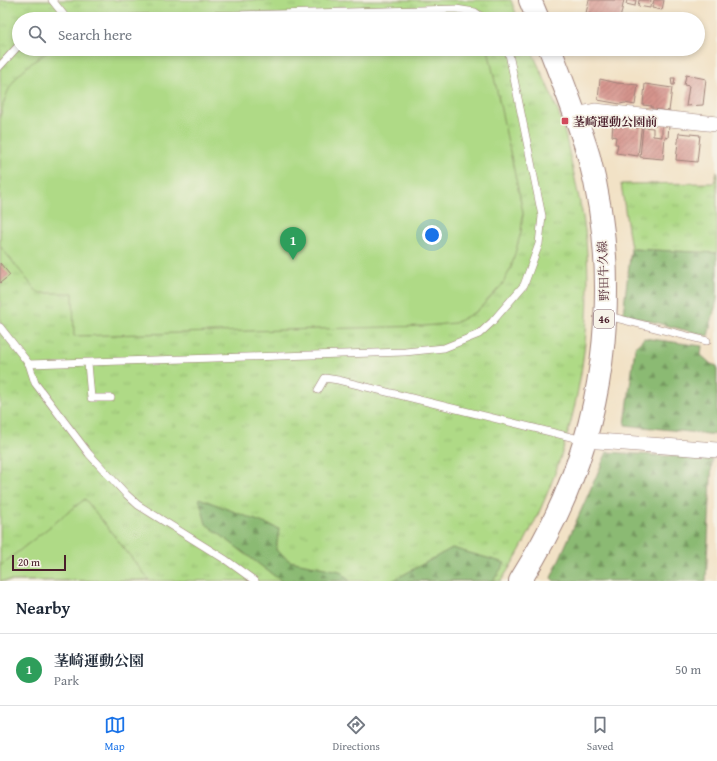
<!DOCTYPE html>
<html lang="en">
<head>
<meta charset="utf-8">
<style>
  :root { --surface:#fff; --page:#f2f2f3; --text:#1f2937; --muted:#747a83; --line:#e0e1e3; --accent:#1a73e8 }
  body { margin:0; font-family:"Gentium Book Plus","Noto Serif JP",serif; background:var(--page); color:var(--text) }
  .scale { position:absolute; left:12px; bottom:10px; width:54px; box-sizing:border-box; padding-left:4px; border:2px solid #4a1f2b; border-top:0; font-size:11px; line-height:14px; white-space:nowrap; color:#4a1f2b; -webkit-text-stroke:3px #f7f3e8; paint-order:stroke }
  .you { position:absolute; left:432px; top:235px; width:14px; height:14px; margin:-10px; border:3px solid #fff; border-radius:50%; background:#1a73e8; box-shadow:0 0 0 6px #1a73e833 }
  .badge { display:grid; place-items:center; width:26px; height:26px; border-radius:50%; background:var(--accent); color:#fff; font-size:13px; font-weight:700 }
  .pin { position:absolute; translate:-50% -33px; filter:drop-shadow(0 1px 2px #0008) }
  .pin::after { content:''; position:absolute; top:21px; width:14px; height:12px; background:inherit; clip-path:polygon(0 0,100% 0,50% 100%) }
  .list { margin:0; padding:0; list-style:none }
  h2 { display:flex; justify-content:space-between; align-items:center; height:52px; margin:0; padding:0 16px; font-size:17px }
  h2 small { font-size:13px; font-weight:400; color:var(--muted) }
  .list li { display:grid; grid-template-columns:26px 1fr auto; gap:12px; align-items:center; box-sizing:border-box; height:72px; padding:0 16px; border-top:1px solid var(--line) }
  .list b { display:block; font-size:15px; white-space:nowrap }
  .list p { margin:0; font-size:13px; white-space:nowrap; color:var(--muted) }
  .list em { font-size:13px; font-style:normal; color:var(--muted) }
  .icon { flex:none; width:22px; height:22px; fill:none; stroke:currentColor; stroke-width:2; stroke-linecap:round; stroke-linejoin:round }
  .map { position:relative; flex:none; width:717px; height:581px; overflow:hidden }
  .search { position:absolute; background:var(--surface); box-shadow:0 2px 6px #0003; left:12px; right:12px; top:12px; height:44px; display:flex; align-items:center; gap:10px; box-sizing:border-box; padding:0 14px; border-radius:22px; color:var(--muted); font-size:15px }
  .sheet { height:124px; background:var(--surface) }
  nav { display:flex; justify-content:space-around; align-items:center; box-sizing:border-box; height:56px; border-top:1px solid var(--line); background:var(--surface); font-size:11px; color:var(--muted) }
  nav a { display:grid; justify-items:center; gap:2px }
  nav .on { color:var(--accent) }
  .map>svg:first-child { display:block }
  .grass { fill:url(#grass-tufts); stroke:#7c7c58 }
  .forest { fill:url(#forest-firs); stroke:#6a6c4f }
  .pitch { fill:#afda86; stroke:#7c7c58 }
  .building { fill:url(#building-hatch) }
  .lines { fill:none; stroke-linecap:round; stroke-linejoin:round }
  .service-casing { stroke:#9e8078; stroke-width:8 }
  .minor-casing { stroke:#9e8078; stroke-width:16 }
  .primary-casing { stroke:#9e8078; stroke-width:24 }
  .service { stroke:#fff; stroke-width:7 }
  .minor { stroke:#fff; stroke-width:15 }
  .primary { stroke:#fff; stroke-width:22 }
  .poi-dot { fill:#d1495b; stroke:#f7f3e8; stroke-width:1.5 }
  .labels { text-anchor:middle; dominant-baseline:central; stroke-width:3.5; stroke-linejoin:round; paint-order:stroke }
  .shield { fill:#f7f3e8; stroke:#7e5f64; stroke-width:1 }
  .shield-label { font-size:11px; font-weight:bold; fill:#4a1f2b }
  .poi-label { font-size:12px; font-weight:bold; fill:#4a1f2b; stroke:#f7f3e8; text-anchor:start }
  .street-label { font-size:12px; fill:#4a1f2b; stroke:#f7f3e8 }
</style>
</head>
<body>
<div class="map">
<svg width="717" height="581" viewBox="0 0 717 581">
  <defs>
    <pattern id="grass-tufts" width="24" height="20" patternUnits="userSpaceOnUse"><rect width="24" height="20" fill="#afda86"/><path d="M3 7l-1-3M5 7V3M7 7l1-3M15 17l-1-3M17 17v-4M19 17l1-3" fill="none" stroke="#98bb74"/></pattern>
    <pattern id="forest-firs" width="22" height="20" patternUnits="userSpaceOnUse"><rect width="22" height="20" fill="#8bba73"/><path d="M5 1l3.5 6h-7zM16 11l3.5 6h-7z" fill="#74975f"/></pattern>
    <pattern id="building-hatch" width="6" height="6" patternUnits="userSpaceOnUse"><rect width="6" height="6" fill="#d6948d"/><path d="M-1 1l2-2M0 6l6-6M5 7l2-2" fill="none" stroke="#b07873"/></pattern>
  </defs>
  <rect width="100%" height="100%" fill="#f7f3e8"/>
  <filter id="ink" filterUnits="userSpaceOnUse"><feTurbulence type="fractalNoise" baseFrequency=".025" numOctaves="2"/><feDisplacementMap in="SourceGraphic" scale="8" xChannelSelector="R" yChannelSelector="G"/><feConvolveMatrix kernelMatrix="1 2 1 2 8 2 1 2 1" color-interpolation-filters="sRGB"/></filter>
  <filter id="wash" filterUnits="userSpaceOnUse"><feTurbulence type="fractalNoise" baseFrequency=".012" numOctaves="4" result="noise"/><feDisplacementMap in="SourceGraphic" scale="16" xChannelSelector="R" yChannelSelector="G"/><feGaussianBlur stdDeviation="0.9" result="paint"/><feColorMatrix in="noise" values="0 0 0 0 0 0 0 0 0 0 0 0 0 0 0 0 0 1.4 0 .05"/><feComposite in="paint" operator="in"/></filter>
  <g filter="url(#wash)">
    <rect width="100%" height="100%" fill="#f2e2c6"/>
    <g class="grass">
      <path d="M0 0H511L518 19H19V49H531C542 75 556 102 564 130 568 144 570 160 574 174 577 192 583 212 585 230 598 351 568 480 501 581H0Z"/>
      <path d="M717 172V253L631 249 621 184 714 183Z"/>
    </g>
    <g class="forest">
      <path d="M631 249 717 253V299L708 336 623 314Z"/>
      <path d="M644 338 702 346 701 355 711 364 717 366V435L625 425 635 348Z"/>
      <path d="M607 452 712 459 706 581H554L551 578Z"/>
      <path d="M199 498 279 529 276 550 290 561 340 571 350 581H281L206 524Z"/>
      <path d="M452 548 505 563 493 581H392Z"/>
    </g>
    <g class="pitch">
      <path d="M52 49H488L523 212 521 232 511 268 502 285 477 311 455 323 424 326 74 336 73 293H38L0 246V118C8 79 19 71 52 49Z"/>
      <path d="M85 499 149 580 0 581V566Z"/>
    </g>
    <g id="blocks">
      <g class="building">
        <path d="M589 0H624L620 19H590L591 14 586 13Z"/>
        <path d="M627 0H636L635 6 626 4Z"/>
        <path d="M639 0H651L650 8 638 6Z"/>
        <path d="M654 0H664L662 10 652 8Z"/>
        <path d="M686 75 706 79 703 105 686 106 689 86 684 85Z"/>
        <path d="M671 78H675L674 85H672Z"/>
        <path d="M600 79 617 83 638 85 635 105 625 103 620 104 598 100Z"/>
        <path d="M645 84 672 88 669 111 652 109V106L643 105Z"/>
        <path d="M637 121 642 122 638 156 616 153 618 144H615L616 137 612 136 613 123 637 128Z"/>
        <path d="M662 124 669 125 668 138 665 137 663 159 640 157 643 127 653 128V136L662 137Z"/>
        <path d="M679 133 700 135 697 162 676 160Z"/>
        <path d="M0 263 10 275 0 283Z"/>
      </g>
    </g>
  </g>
  <g filter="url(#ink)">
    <use href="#blocks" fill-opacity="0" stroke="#9e8078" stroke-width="1"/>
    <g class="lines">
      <g class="service-casing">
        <g id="service">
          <path d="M52 0 67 19"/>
          <path d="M92 19 456 9 475 12 485 19"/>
          <path d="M0 66 19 45"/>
          <path d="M608 316 707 341"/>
          <path d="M0 327 29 364 35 383 89 454 126 494 138 505 226 560 255 581"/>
          <path d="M88 363 91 398H111"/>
          <path d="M29 364 405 352 444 348 479 334 492 322 524 285 539 244 542 216 508 49"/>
          <path d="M318 390 325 378 338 380 583 440"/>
        </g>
      </g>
      <g class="minor-casing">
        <g id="minor">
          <path d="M575 115 595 111 717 124"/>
          <path d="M585 440 717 450"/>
        </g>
      </g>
      <g class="primary-casing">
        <g id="primary">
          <path d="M530 0 538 19"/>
          <path d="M520 581C540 549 558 516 571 481 610 381 617 261 589 157 578 120 564 85 550 49"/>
        </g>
      </g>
      <use href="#service" class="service"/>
      <use href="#minor" class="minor"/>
      <use href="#primary" class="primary"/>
    </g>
  </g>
  <rect class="poi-dot" x="561" y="117" width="8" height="8" rx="2"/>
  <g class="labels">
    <rect class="shield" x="594" y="310" width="20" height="18" rx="3"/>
    <g class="shield-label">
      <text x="604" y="319">46</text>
    </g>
    <g class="poi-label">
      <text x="573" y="121">茎崎運動公園前</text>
    </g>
    <g class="street-label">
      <text transform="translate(603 271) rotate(-92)">野田牛久線</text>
    </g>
  </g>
</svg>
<div class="scale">20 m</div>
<div class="you"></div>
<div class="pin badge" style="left:293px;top:260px;background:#2e9e5b">1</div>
<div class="search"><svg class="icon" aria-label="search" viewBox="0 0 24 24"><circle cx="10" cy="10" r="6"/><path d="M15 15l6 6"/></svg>Search here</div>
</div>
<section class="sheet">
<h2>Nearby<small></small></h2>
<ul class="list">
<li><span class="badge" style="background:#2e9e5b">1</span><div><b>茎崎運動公園</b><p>Park</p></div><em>50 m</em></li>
</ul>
</section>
<nav>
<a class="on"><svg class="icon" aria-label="map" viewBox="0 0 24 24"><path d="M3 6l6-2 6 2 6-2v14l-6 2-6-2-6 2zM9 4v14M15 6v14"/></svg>Map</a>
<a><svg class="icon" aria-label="directions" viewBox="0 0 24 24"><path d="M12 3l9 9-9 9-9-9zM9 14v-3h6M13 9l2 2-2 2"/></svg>Directions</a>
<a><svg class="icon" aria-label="saved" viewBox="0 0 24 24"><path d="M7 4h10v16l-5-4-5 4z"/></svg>Saved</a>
</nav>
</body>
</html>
